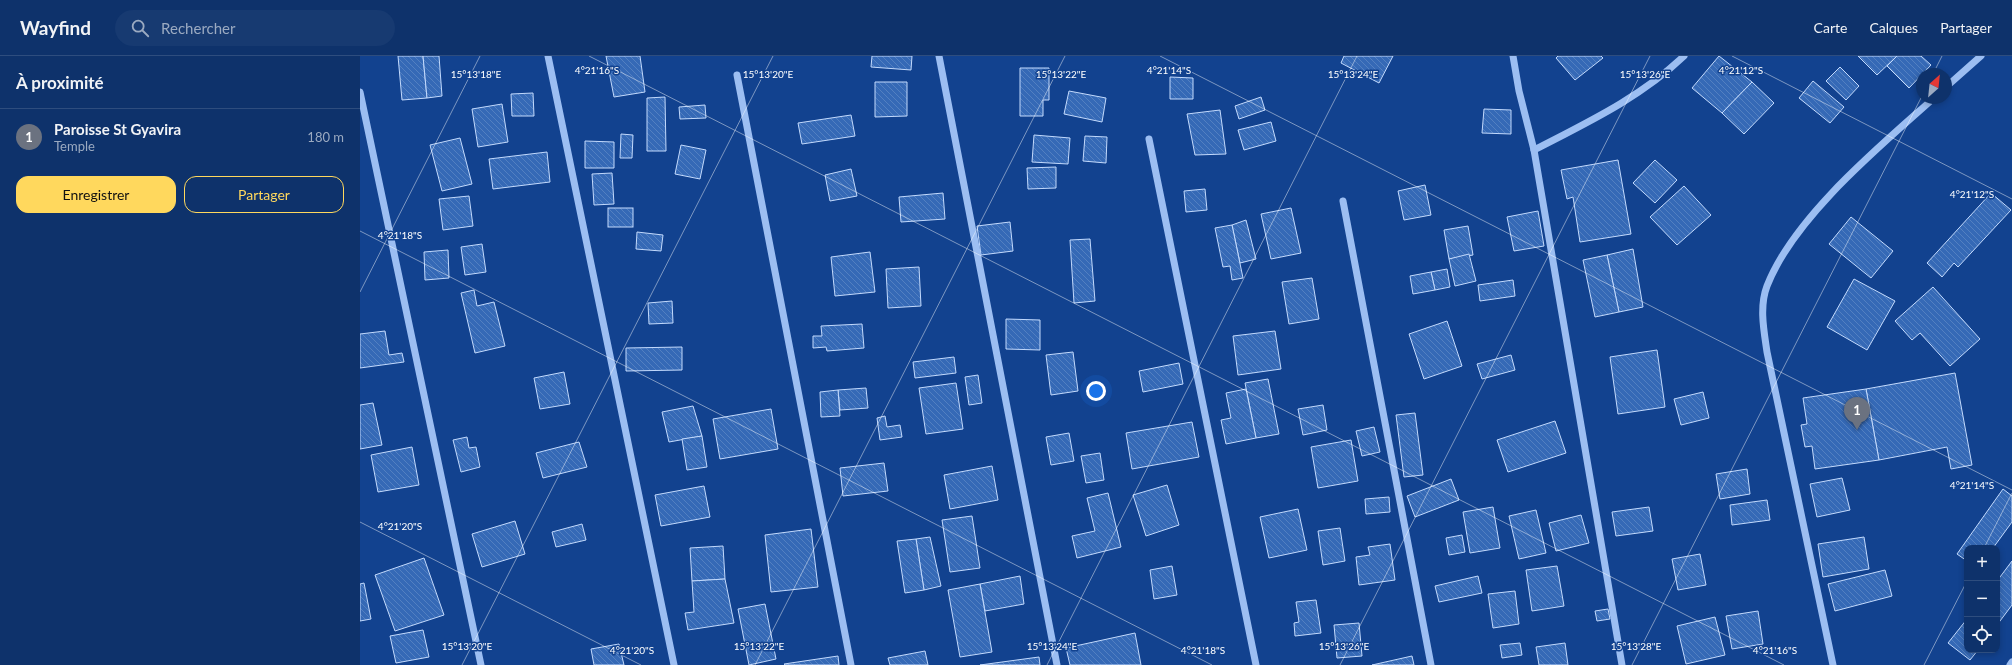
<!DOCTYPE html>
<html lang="fr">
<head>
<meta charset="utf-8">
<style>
  :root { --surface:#0e326b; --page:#173a71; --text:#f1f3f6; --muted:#9baac1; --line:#2e4d7e; --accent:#ffd85d }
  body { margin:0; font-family:Lato,sans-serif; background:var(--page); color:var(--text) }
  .controls { position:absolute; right:12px; bottom:12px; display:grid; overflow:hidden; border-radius:8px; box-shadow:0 2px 6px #0003 }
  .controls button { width:36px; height:36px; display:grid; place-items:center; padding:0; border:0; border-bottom:1px solid var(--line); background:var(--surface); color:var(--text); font:20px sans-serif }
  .compass { position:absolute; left:1556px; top:12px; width:36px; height:36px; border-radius:50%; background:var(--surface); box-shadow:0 2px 6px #0003; rotate:27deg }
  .you { position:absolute; left:736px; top:335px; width:14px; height:14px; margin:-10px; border:3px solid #fff; border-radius:50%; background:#1a73e8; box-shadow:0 0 0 6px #1a73e833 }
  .badge { display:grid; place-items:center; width:26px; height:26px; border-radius:50%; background:var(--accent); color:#fff; font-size:13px; font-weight:700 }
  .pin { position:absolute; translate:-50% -33px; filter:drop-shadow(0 1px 2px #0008) }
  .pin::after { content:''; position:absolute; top:21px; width:14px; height:12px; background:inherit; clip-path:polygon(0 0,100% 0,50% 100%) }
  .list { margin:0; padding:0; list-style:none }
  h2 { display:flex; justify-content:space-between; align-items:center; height:52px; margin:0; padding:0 16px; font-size:17px }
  h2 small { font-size:13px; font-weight:400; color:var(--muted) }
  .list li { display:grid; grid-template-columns:26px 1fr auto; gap:12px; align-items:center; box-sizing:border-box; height:56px; padding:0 16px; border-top:1px solid var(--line) }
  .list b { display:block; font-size:15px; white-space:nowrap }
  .list p { margin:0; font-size:13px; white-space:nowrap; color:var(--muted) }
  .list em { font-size:13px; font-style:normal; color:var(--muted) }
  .actions { display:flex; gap:8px; padding:12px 16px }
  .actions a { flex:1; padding:9px 0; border:1px solid var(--accent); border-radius:12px; text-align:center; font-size:14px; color:var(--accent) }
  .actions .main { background:var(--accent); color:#111 }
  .icon { flex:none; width:22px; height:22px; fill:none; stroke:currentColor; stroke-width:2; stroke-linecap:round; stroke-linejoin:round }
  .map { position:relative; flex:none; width:1652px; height:609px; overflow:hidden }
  header { display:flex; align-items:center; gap:24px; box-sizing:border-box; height:56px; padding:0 20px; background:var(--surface); border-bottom:1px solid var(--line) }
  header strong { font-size:19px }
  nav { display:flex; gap:22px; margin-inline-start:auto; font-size:14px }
  .search { width:280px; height:36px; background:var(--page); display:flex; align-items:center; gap:10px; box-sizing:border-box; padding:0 14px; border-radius:22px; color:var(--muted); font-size:15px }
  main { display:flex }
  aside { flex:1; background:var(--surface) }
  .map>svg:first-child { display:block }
  .building { fill:url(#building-back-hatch); stroke:#c3dafd }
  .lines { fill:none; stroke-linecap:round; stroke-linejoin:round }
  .minor { stroke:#9cbef2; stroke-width:7 }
  .ticks { fill:none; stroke:#fff; stroke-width:1; stroke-opacity:0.45 }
  .ticks-label { font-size:10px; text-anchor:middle; fill:#fff; stroke:#12428f; stroke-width:3; stroke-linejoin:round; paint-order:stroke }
</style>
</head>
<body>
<header>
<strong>Wayfind</strong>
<div class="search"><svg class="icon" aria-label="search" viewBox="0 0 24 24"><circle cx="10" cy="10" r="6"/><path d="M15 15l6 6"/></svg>Rechercher</div>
<nav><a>Carte</a><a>Calques</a><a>Partager</a></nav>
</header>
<main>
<aside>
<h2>À proximité<small></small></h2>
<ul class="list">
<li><span class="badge" style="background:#6b7280">1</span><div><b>Paroisse St Gyavira</b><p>Temple</p></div><em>180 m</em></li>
</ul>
<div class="actions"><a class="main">Enregistrer</a><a>Partager</a></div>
</aside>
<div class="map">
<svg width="1652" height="609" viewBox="0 0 1652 609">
  <defs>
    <pattern id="building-back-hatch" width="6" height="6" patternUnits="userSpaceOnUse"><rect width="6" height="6" fill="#3569b6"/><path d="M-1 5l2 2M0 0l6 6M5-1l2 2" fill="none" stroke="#5380c1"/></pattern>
  </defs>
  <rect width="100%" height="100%" fill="#12428f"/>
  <g class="building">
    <path d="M38 0H63L67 42 42 44Z"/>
    <path d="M63 0H79L82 40 67 42Z"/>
    <path d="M246 0H280L285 36 254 41Z"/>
    <path d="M512 0H552L551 14 511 11Z"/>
    <path d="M984 0H1033L1019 27 981 7Z"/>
    <path d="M1198 0H1241L1243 2 1215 24 1196 2Z"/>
    <path d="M1359 0 1392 26 1362 57 1332 32Z"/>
    <path d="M1498 0H1537L1517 19Z"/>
    <path d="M1537 0H1561L1571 9 1549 32 1527 10Z"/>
    <path d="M1480 11 1499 30 1486 44 1466 25Z"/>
    <path d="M660 12H689V44H683V60H660Z"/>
    <path d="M810 21 833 22V43H810Z"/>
    <path d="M1453 25 1484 51 1470 67 1439 42Z"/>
    <path d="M515 26H547V60L515 61Z"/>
    <path d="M1392 26 1414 47 1384 78 1362 57Z"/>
    <path d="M709 35 746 42 742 66 704 58Z"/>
    <path d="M173 37 174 60H152L151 38Z"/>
    <path d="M305 41 306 95H287V42Z"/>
    <path d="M901 41 905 54 879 63 875 50Z"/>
    <path d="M142 48 148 86 118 91 112 53Z"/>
    <path d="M345 49 346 62 320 63 319 51Z"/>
    <path d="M1124 53 1151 54V78L1122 77Z"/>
    <path d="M860 54 866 98 835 99 827 58Z"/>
    <path d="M491 59 495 80 442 88 438 67Z"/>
    <path d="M911 66 916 85 884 94 878 74Z"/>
    <path d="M261 78 273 79 272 102H260Z"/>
    <path d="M674 79 710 82 708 108 672 106Z"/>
    <path d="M725 80 747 81 746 107 723 105Z"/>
    <path d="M100 82 112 128 82 135 70 89Z"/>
    <path d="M225 85 254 86V112H225Z"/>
    <path d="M321 89 346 94 340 123 315 118Z"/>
    <path d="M187 96 190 126 133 133 129 103Z"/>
    <path d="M1258 104 1271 178 1220 186 1213 141 1207 143 1201 114Z"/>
    <path d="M1295 104 1317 124 1295 147 1273 127Z"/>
    <path d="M696 111V132L668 133 667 112Z"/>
    <path d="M491 113 497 140 470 145 465 119Z"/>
    <path d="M252 117 254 148 234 149 232 118Z"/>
    <path d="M1065 129 1071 159 1044 164 1038 135Z"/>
    <path d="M1324 130 1351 159 1317 189 1290 161Z"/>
    <path d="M845 133 847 154 826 156 824 135Z"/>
    <path d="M583 137 585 163 541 166 539 141Z"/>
    <path d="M1631 137 1651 154 1598 211 1594 207 1582 221 1567 207Z"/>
    <path d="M109 140 113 170 83 174 79 143Z"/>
    <rect x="248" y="152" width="25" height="19"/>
    <path d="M931 152 941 197 911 203 901 158Z"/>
    <path d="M1178 155 1184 190 1154 195 1147 161Z"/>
    <path d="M1491 161 1533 195 1511 222 1469 188Z"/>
    <path d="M886 164 896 203 880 207 872 169Z"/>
    <path d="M650 166 653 195 621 199 617 170Z"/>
    <path d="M872 169 883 222 872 224 870 210 863 211 855 172Z"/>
    <path d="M1108 170 1113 199 1089 203 1084 174Z"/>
    <path d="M277 176 303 179 301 195 276 193Z"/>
    <path d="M730 183 735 245 714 247 710 184Z"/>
    <path d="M122 188 126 216 105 219 101 191Z"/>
    <path d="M1273 193 1283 251 1259 256 1247 199Z"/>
    <path d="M88 194 89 222 65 224 64 196Z"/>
    <path d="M510 196 515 236 475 240 471 201Z"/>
    <path d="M1109 198 1116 225 1095 230 1089 203Z"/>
    <path d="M1247 199 1259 256 1235 261 1223 204Z"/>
    <path d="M559 211 561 250 528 252 526 213Z"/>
    <path d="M1087 213 1090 231 1075 234 1071 216Z"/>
    <path d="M1071 216 1075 234 1053 238 1050 220Z"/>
    <path d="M952 222 959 263 929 268 922 226Z"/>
    <path d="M1494 223 1535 245 1507 294 1467 271Z"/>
    <path d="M1153 224 1155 240 1120 245 1118 229Z"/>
    <path d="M1573 231 1620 283 1590 310 1560 277 1552 284 1535 265Z"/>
    <path d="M114 234 117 250 134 246 145 290 115 297 101 237Z"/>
    <path d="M312 245 313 267 289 268 288 247Z"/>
    <path d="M646 263 680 264V294L646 293Z"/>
    <path d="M1087 265 1102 310 1064 323 1049 278Z"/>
    <path d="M502 268 504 292 467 295 466 291 453 292V280H462L461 270Z"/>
    <path d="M25 275 29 299 42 297 44 306 0 312V278Z"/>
    <path d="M915 275 921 313 878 319 873 280Z"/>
    <path d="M322 291V314L266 315V292Z"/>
    <path d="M1297 294 1305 351 1258 358 1250 301Z"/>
    <path d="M713 296 718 335 691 339 686 299Z"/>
    <path d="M1151 299 1155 314 1122 323 1117 308Z"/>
    <path d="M594 301 596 317 555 322 553 306Z"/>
    <path d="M819 307 823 328 783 336 779 315Z"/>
    <path d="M204 316 210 348 180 353 174 322Z"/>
    <path d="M1595 317 1612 409 1591 413 1587 391 1519 404 1506 333Z"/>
    <path d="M618 319 622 347 609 349 605 321Z"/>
    <path d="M908 323 919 378 896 382 885 327Z"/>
    <path d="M596 327 603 373 566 378 559 332Z"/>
    <path d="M506 332 508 352 480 354 478 334Z"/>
    <path d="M886 333 896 382 866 388 861 364 871 362 866 337Z"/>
    <path d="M1506 333 1519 404 1455 413 1452 390 1445 391 1441 369 1447 368 1443 342Z"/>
    <path d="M478 334 480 360 461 361 460 336Z"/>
    <path d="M1343 336 1349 362 1321 369 1314 343Z"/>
    <path d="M13 347 22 389 0 393V349Z"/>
    <path d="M963 349 967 374 943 379 938 353Z"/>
    <path d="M333 350 342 380 309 386 302 356Z"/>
    <path d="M411 353 418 393 360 403 353 363Z"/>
    <path d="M1055 357 1063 419 1044 421 1036 359Z"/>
    <path d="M525 360 527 371 540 369 542 381 520 384 517 362Z"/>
    <path d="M1195 365 1206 397 1148 416 1137 384Z"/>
    <path d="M832 366 839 401 772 413 766 377Z"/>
    <path d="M1014 371 1020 396 1002 400 996 375Z"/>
    <path d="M709 377 714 405 691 409 686 381Z"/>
    <path d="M342 380 347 411 327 414 322 383Z"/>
    <path d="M107 381 109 392 116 391 120 411 101 416 93 384Z"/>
    <path d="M991 384 998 425 958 432 951 391Z"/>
    <path d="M219 386 227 411 183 422 176 397Z"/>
    <path d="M52 391 59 429 18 436 11 399Z"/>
    <path d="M740 397 744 424 726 427 721 400Z"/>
    <path d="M524 407 528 435 483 440 480 412Z"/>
    <path d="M632 410 638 444 590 453 584 419Z"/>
    <path d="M1387 413 1390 438 1360 443 1356 418Z"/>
    <path d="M1482 422 1490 454 1457 461 1450 428Z"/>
    <path d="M1091 423 1099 444 1055 461 1047 440Z"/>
    <path d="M807 429 819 469 786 480 773 439Z"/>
    <path d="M344 430 350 461 301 470 295 439Z"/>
    <path d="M1643 433 1652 440V466L1633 492H1607V505L1597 498Z"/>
    <path d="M748 437 761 491 717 502 712 480 735 475 727 442Z"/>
    <path d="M1029 441 1030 456 1006 458 1005 443Z"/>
    <path d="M1407 444 1410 464 1372 469 1370 449Z"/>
    <path d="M1133 451 1140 492 1110 497 1103 456Z"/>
    <path d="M1289 451 1293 475 1256 480 1252 456Z"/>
    <path d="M938 453 947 494 909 502 900 461Z"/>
    <path d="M1176 454 1186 497 1159 503 1149 460Z"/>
    <path d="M1221 459 1229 487 1196 495 1189 467Z"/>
    <path d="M612 460 620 512 590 516 582 464Z"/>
    <path d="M155 465 165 498 122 511 112 478Z"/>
    <path d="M222 468 226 484 196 491 192 476Z"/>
    <path d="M980 472 985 505 963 509 958 475Z"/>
    <path d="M451 473 458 531 411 536 405 479Z"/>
    <path d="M1102 479 1105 496 1089 499 1086 482Z"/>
    <path d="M570 481 581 530 564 534 556 483Z"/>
    <path d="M1504 481 1509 513 1463 521 1458 488Z"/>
    <path d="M556 483 564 534 545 537 537 485Z"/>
    <path d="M1030 488 1035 524 999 529 996 501 1010 499 1008 491Z"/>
    <path d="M363 490 365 523 332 525 330 492Z"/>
    <path d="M1340 498 1346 529 1318 534 1312 503Z"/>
    <path d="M64 502 84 559 35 575 15 519Z"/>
    <path d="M1652 505V549L1637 569V525Z"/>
    <path d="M812 510 817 539 794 543 790 514Z"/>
    <path d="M1197 510 1204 550 1172 555 1166 514Z"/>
    <path d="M1525 514 1532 540 1475 555 1468 528Z"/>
    <path d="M660 520 664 548 625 555 620 528Z"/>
    <path d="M1118 520 1122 537 1079 546 1075 530Z"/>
    <path d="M365 523 374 567 328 574 325 557 334 556 332 525Z"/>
    <path d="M4 527 11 563 0 565V528Z"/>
    <path d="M620 528 632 596 600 601 588 534Z"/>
    <path d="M1155 535 1159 568 1133 572 1128 538Z"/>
    <path d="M956 544 961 577 935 580 934 567 939 566 936 546Z"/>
    <path d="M405 548 416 603 389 609 378 553Z"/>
    <path d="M1248 553 1250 563 1237 565 1235 555Z"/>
    <path d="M1398 555 1403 588 1372 593 1366 560Z"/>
    <path d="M1355 561 1365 599 1326 608 1317 570Z"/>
    <path d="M1607 563V594H1618L1610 604 1588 587Z"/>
    <path d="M999 567 1002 600 977 602 974 569Z"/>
    <path d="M63 574 69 601 36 607 30 580Z"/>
    <path d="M775 577 781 609H710L706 592Z"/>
    <path d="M1160 587 1162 599 1142 602 1140 589Z"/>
    <path d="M1205 587 1208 609H1179L1176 591Z"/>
    <path d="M259 588 264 609H234L231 593Z"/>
    <path d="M565 595 568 609H530L528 602Z"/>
    <path d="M478 600 479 609H425L424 608Z"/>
    <path d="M1052 600 1054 609H1012Z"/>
    <path d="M679 601 680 609H620Z"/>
  </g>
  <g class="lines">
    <g class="minor">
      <path d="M188 0 314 609"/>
      <path d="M579 0 697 609"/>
      <path d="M1153 0 1159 35 1174 94 1262 609"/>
      <path d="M377 19 491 609"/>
      <path d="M1586 31 1621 0"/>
      <path d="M0 36 121 609"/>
      <path d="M789 83 896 609"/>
      <path d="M1174 94C1226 67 1280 42 1324 0"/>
      <path d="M983 145 1071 609"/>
      <path d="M1473 609 1407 296C1404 275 1399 251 1407 230 1434 161 1519 91 1574 42"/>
      <path d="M1650 609 1652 606"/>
    </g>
  </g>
  <path class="ticks" d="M229 0 1424 609M800 0 1652 434M1372 0 1652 143M1573 18 1582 0M0 175 852 609M0 236 120 0M0 466 281 609M1624 492 1652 437M102 609 413 0M395 609 705 0M687 609 997 0M980 609 1290 0M1272 609 1562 40M1564 609 1607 525"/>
  <g class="ticks-label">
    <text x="237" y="18">4°21'16"S</text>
    <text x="809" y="18">4°21'14"S</text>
    <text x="1381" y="18">4°21'12"S</text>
    <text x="116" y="22">15°13'18"E</text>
    <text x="408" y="22">15°13'20"E</text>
    <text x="701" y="22">15°13'22"E</text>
    <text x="993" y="22">15°13'24"E</text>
    <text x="1285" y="22">15°13'26"E</text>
    <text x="1612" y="142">4°21'12"S</text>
    <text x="40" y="183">4°21'18"S</text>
    <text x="1612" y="433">4°21'14"S</text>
    <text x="40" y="474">4°21'20"S</text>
    <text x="107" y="594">15°13'20"E</text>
    <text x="399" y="594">15°13'22"E</text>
    <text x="692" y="594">15°13'24"E</text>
    <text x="984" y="594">15°13'26"E</text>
    <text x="1276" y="594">15°13'28"E</text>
    <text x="272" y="598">4°21'20"S</text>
    <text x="843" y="598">4°21'18"S</text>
    <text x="1415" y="598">4°21'16"S</text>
  </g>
</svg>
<div class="controls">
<button>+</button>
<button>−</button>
<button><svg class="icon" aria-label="locate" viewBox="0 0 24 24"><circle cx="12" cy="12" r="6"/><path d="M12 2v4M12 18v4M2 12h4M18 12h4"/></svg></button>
</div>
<svg class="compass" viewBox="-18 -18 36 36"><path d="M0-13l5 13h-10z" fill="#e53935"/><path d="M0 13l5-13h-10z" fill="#9baac1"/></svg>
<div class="you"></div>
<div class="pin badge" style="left:1497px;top:374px;background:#6b7280">1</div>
</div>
</main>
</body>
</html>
